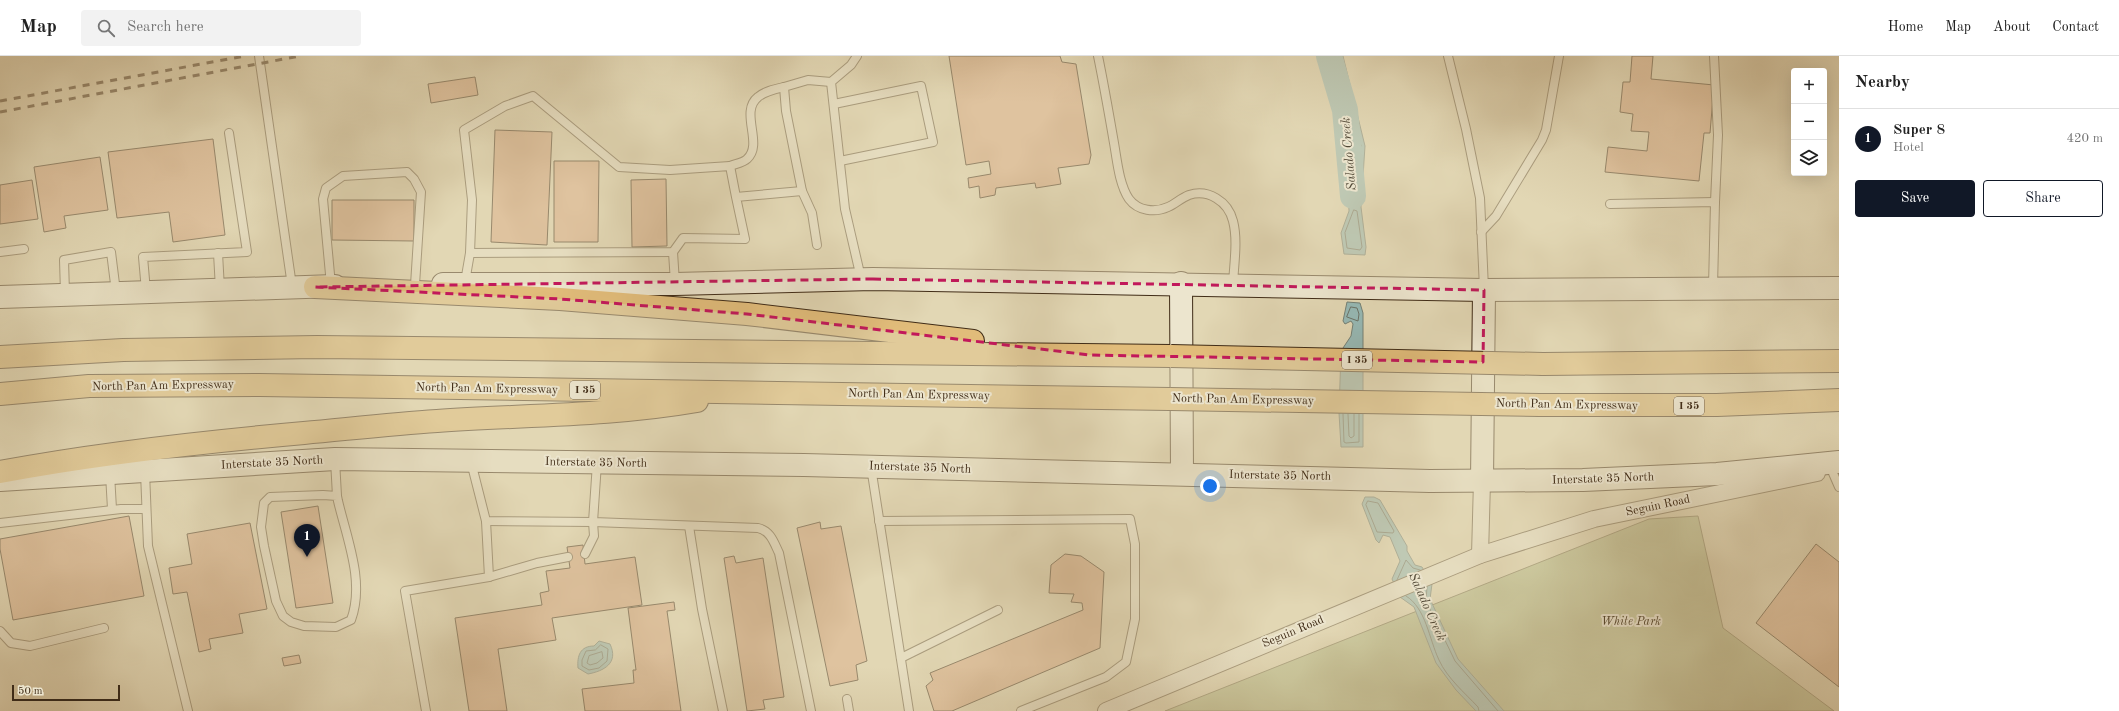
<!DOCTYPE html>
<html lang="en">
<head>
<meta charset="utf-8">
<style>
  :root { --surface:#fff; --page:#f2f2f2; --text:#222; --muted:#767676; --line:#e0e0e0; --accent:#111827 }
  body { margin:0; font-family:"Old Standard TT",serif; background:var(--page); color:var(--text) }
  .controls { position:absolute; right:12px; top:12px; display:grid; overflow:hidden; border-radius:4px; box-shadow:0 4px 16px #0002 }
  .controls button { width:36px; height:36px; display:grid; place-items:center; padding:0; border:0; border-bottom:1px solid var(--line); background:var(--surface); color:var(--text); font:20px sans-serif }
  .scale { position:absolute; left:12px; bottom:10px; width:108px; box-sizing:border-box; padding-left:4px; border:2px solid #402c17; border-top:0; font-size:11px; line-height:14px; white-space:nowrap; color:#402c17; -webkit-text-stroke:3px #ece5ce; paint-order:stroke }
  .you { position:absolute; left:1210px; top:430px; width:14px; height:14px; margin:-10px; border:3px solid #fff; border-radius:50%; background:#1a73e8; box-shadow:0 0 0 6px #1a73e833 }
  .badge { display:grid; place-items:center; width:26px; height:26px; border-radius:50%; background:var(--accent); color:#fff; font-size:13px; font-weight:700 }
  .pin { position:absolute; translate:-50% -33px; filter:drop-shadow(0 1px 2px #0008) }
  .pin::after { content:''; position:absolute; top:21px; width:14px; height:12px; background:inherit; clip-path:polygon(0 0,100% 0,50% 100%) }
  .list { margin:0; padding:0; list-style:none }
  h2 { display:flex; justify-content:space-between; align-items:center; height:52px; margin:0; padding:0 16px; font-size:17px }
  h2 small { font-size:13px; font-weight:400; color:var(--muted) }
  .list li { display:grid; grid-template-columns:26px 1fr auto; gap:12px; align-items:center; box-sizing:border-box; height:60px; padding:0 16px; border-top:1px solid var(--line) }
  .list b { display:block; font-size:15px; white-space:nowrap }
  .list p { margin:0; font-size:13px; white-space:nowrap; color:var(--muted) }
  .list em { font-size:13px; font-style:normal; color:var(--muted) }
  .actions { display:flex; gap:8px; padding:12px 16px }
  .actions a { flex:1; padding:9px 0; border:1px solid var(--accent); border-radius:4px; text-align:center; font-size:14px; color:var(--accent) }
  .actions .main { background:var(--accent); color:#fff }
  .icon { flex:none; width:22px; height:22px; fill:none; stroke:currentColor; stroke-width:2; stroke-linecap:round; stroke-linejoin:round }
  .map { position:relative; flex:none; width:1839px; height:655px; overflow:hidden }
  header { display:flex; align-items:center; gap:24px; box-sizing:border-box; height:56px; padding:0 20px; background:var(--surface); border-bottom:1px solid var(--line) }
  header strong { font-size:19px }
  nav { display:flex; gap:22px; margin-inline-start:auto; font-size:14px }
  .search { width:280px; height:36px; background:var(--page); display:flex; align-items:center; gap:10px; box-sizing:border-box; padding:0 14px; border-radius:4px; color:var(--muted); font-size:15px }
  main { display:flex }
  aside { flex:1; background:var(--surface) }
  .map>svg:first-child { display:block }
  .green { fill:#b7bd8a; stroke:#7c7450 }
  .water { fill:#96b8b4; stroke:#748075 }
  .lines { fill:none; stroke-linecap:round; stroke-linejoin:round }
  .shore { stroke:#6b7266; stroke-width:1 }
  .river { stroke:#96b8b4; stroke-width:26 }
  .building { fill:#dbab85; stroke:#402c17 }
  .service-casing { stroke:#68573e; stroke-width:10 }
  .minor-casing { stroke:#68573e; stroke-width:18 }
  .secondary-casing { stroke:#402c17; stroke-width:24 }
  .motorway-casing { stroke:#402c17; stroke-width:24 }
  .service { stroke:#ece5ce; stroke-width:8 }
  .minor { stroke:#ece5ce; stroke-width:16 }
  .secondary { stroke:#ece5ce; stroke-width:22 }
  .motorway { stroke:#e1bc7a; stroke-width:22 }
  .rail { stroke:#402c17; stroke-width:3; stroke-dasharray:7 7; stroke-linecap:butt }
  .motorway-bridge-casing { stroke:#402c17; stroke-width:24; stroke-linecap:butt }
  .motorway-bridge { stroke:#e1bc7a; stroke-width:22 }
  .marked { fill:none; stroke:#c2185b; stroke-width:3; stroke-dasharray:8 5; stroke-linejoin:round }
  .labels { text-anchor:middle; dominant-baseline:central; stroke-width:4; stroke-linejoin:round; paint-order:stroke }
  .shield { fill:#ece5ce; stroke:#74644e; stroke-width:1 }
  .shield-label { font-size:11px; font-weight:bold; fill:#402c17 }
  .street-label { font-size:12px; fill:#402c17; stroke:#ece5ce }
  .park-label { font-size:12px; font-style:italic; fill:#58492e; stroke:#ece5ce }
  .water-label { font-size:13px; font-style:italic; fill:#514836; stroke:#ece5ce }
</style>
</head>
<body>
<header>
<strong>Map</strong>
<div class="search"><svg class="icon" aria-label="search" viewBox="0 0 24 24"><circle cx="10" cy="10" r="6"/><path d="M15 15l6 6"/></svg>Search here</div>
<nav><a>Home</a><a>Map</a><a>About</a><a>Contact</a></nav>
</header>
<main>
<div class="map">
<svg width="1839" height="655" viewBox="0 0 1839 655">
  <rect width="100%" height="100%" fill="#e2d7b4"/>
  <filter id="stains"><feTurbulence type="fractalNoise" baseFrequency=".005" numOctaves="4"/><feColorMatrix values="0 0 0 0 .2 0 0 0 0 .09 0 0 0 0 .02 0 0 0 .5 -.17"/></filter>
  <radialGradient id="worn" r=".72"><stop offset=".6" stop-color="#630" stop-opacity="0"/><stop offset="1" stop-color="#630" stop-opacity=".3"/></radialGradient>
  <path class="green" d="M1698 460 1723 572 1834 655H1165L1649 463Z"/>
  <g class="water">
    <path d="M1321 0H1343L1365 90 1361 151 1366 191 1365 199 1344 198 1341 177 1349 155 1347 115 1353 93Z"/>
    <path d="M1347 246 1360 247 1363 257V391H1341L1339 357 1341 295 1351 280 1353 268 1351 265 1345 268 1343 265Z"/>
    <path d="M1365 441H1374L1380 444 1407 490V495L1415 509 1422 511 1432 528 1430 543 1458 603 1504 655H1476L1456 634 1436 607 1414 551 1400 541 1392 523 1400 505 1390 481 1383 479 1379 487 1376 484 1362 448Z"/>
    <path d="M599 585 610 588C619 607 604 615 588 618L578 612C577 600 580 590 594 590Z"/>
  </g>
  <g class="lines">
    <g class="shore">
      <path d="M1325 0 1357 91 1359 93 1361 90 1339 0"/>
      <path d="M1358 94 1360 96 1357 148 1355 150 1353 149 1351 115Z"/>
      <path d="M1354 154 1357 155 1362 191 1360 194 1347 192 1345 177Z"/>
      <path d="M1351 251 1357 252 1359 258 1358 265 1347 261Z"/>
      <path d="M1343 358 1344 386 1346 387 1359 386V358"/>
      <path d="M1348 358 1349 380 1351 382 1354 380V358"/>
      <path d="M1368 445 1378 447 1394 475 1393 477 1377 476 1366 449Z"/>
      <path d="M1397 524 1406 504 1413 512 1420 514"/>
      <path d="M1427 531 1426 545 1455 605 1498 655"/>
      <path d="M1406 540C1426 552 1429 583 1439 604 1447 622 1465 637 1478 651L1479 655"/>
      <path d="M601 589 608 593 607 605 599 612 589 614 582 610V604L586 595 595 594Z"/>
      <path d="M602 596 603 602 597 607 590 609 587 607 589 600Z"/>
    </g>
    <path class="river" d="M1329 0 1345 54 1353 140"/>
  </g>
  <g class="building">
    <path d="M949 0H1060L1062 6 1076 8 1091 99 1089 108 1058 112 1061 128 1036 132 1035 127 996 132 995 139 980 142 979 130 969 132 968 122 991 118 989 105 966 109Z"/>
    <path d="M1632 0H1653L1651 23 1714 29 1710 77H1704L1699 125 1605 116 1608 91 1647 95 1649 76 1631 75 1633 58 1620 56 1623 26H1630Z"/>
    <path d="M475 21 478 39 431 47 428 28Z"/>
    <path d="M495 74 552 76 547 189 491 186Z"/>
    <path d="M213 83 225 179 173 186 169 156 117 162 108 96Z"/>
    <path d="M100 101 108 154 64 160 66 172 44 176 34 111Z"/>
    <path d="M554 105H599L598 186H554Z"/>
    <path d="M666 123 667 190 632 191 631 124Z"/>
    <path d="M32 124 38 163 0 168V129Z"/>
    <path d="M332 144H414V185L332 184Z"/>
    <path d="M318 450 333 547 296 552 281 456Z"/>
    <path d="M129 460 144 540 13 564 0 493V483Z"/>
    <path d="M820 466 821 473 841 470 867 605 856 609 858 624 830 630 797 472Z"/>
    <path d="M250 467 267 553 239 558 243 577 209 583 211 593 199 596 187 536 173 538 169 512 192 508 187 478Z"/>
    <path d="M1816 488 1839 506V631L1756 567Z"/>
    <path d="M583 489 585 508 635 501 642 549 552 562 556 584 498 593 507 655H469L455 562 542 549 540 537 549 535 546 515 570 512 567 491Z"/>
    <path d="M1065 498 1081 500 1104 516 1100 592 952 655H934L926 630 933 624 930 617 1083 554 1082 547 1071 546 1074 538 1049 537 1051 509Z"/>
    <path d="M734 500 736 507 763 502 784 641 763 644 765 653 747 655 724 502Z"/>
    <path d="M674 546 675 554 667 555 681 655H585L582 633 634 627 633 614H636L628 552Z"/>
    <path d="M299 599 301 607 284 610 282 602Z"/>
  </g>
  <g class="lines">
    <g class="service-casing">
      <g id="service">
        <path d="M259 0 292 230"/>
        <path d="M857 0 851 9 831 26 845 153 861 222"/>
        <path d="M1098 0C1104 29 1109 58 1114 87 1117 104 1119 128 1129 143 1138 155 1155 157 1168 151 1175 148 1181 142 1189 139 1208 133 1228 145 1233 165 1238 184 1234 208 1233 228"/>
        <path d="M1448 0 1466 73 1480 142 1484 233"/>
        <path d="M1714 0 1718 79 1715 146"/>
        <path d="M834 48 921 30 933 86 840 105"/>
        <path d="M730 110C734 108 743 107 747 103 764 88 739 56 758 41 765 35 775 33 784 31"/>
        <path d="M802 135 812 157 817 189"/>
        <path d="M736 141 745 183 683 182 673 196 470 197 472 144 464 74 505 50 533 40 619 111 670 114 730 110 736 141 802 135 786 55 784 31 808 24 831 26"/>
        <path d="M1610 148 1715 146 1713 231"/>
        <path d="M1481 176 1496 160 1542 84 1546 74 1559 0"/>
        <path d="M0 196 24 193"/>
        <path d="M673 196 675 227"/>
        <path d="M218 197 220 233"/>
        <path d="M465 226 470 197"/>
        <path d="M331 229 323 143 326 132 343 120 407 116 414 123 421 136 415 229"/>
        <path d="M146 235 143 201 247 196 229 77"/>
        <path d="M65 237 64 204 111 196 116 236"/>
        <path d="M335 404 337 440 338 445C347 483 365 526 351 564L336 571 304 570 291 566 283 560 276 545 264 490 261 471 264 447 270 441 323 439 337 440"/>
        <path d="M471 406 486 465 593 466 594 480 585 498"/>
        <path d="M597 407 593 466 758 472C771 475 774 487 779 497L811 655"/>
        <path d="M1829 408 1839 431"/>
        <path d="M871 411 909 655"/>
        <path d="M145 416 148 490 188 655"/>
        <path d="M110 418 112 453"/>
        <path d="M879 465 1130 463 1135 488V563L1126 606 1106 621 1021 655"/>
        <path d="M0 467 121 453H146"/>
        <path d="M689 470 702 553 723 655"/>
        <path d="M489 521 537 507 568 501"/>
        <path d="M0 575 11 587 30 590 104 572"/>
        <path d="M901 602 998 554"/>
        <path d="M847 643 849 655"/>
        <path d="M426 655 405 535 489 521 486 465"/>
      </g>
    </g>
    <g class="minor-casing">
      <g id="minor">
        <path d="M1480 499 1482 425"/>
        <path d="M1106 655 1480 499 1594 463 1817 417"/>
      </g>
    </g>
    <g class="secondary-casing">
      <g id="secondary">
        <path d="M1181 227 1182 418"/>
        <path d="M443 228H675L873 223 1484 234 1839 232"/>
        <path d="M0 241 335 230"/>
        <path d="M0 424 335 403 804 409 1430 425 1583 424 1717 418 1839 406"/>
        <path d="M1482 425 1484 234"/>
      </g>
    </g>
    <g class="motorway-casing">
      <g id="motorway">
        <path d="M315 231 560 243 747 258 973 285"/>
        <path d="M0 301 123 294 317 291 1171 300"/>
        <path d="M1543 308 1839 305"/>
        <path d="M0 338 89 330 260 329 1170 343"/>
        <path d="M1540 349H1717L1839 344"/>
        <path d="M0 416C101 397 202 386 304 377 348 373 392 368 437 365 523 359 611 360 697 345"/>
      </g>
    </g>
    <use href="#service" class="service"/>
    <use href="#minor" class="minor"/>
    <use href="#secondary" class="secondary"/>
    <use href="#motorway" class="motorway"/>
    <g class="rail">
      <path d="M0 45 245 0"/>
      <path d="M0 56 300 0"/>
    </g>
    <g class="motorway-bridge-casing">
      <g id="motorway-bridge">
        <path d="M1171 300 1543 308"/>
        <path d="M1170 343 1540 349"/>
      </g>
    </g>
    <use href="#motorway-bridge" class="motorway-bridge"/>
  </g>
  <path d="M0 0H1839V655H0ZM873 223 1484 234 1483 306 1090 299 747 258 560 243 315 231Z" fill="#e2d7b4" fill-opacity=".55" fill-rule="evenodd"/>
  <path class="marked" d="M873 223 1484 234 1483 306 1090 299 747 258 560 243 315 231Z"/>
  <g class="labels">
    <g class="shield">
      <rect x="1342" y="295" width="30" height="18" rx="3"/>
      <rect x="570" y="325" width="30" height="18" rx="3"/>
      <rect x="1674" y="341" width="30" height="18" rx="3"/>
    </g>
    <g class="shield-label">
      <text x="1357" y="304">I 35</text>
      <text x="585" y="334">I 35</text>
      <text x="1689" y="350">I 35</text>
    </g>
    <g class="street-label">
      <text transform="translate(163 330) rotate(-1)">North Pan Am Expressway</text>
      <text transform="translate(487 333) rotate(1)">North Pan Am Expressway</text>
      <text transform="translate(919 339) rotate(1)">North Pan Am Expressway</text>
      <text transform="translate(1243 344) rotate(1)">North Pan Am Expressway</text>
      <text transform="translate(1567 349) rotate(1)">North Pan Am Expressway</text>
      <text transform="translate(272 407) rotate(-3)">Interstate 35 North</text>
      <text transform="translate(596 407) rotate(1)">Interstate 35 North</text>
      <text transform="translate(920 412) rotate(2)">Interstate 35 North</text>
      <text transform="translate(1280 420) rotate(1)">Interstate 35 North</text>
      <text transform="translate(1603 423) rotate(-2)">Interstate 35 North</text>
      <text transform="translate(1658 450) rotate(-12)">Seguin Road</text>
      <text transform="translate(1293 576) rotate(-23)">Seguin Road</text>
    </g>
    <g class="park-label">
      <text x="1631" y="566">White Park</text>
    </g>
    <g class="water-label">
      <text transform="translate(1349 98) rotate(-95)">Salado Creek</text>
      <text transform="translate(1427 551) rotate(66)">Salado Creek</text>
    </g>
  </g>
  <rect width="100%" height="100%" filter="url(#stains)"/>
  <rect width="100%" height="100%" fill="url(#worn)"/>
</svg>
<div class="controls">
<button>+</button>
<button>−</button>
<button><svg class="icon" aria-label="layers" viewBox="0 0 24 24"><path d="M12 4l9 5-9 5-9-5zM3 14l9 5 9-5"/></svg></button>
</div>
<div class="scale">50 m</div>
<div class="you"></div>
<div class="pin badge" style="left:307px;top:501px">1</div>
</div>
<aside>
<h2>Nearby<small></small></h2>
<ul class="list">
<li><span class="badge">1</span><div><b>Super 8</b><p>Hotel</p></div><em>420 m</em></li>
</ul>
<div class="actions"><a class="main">Save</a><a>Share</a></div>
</aside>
</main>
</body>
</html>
